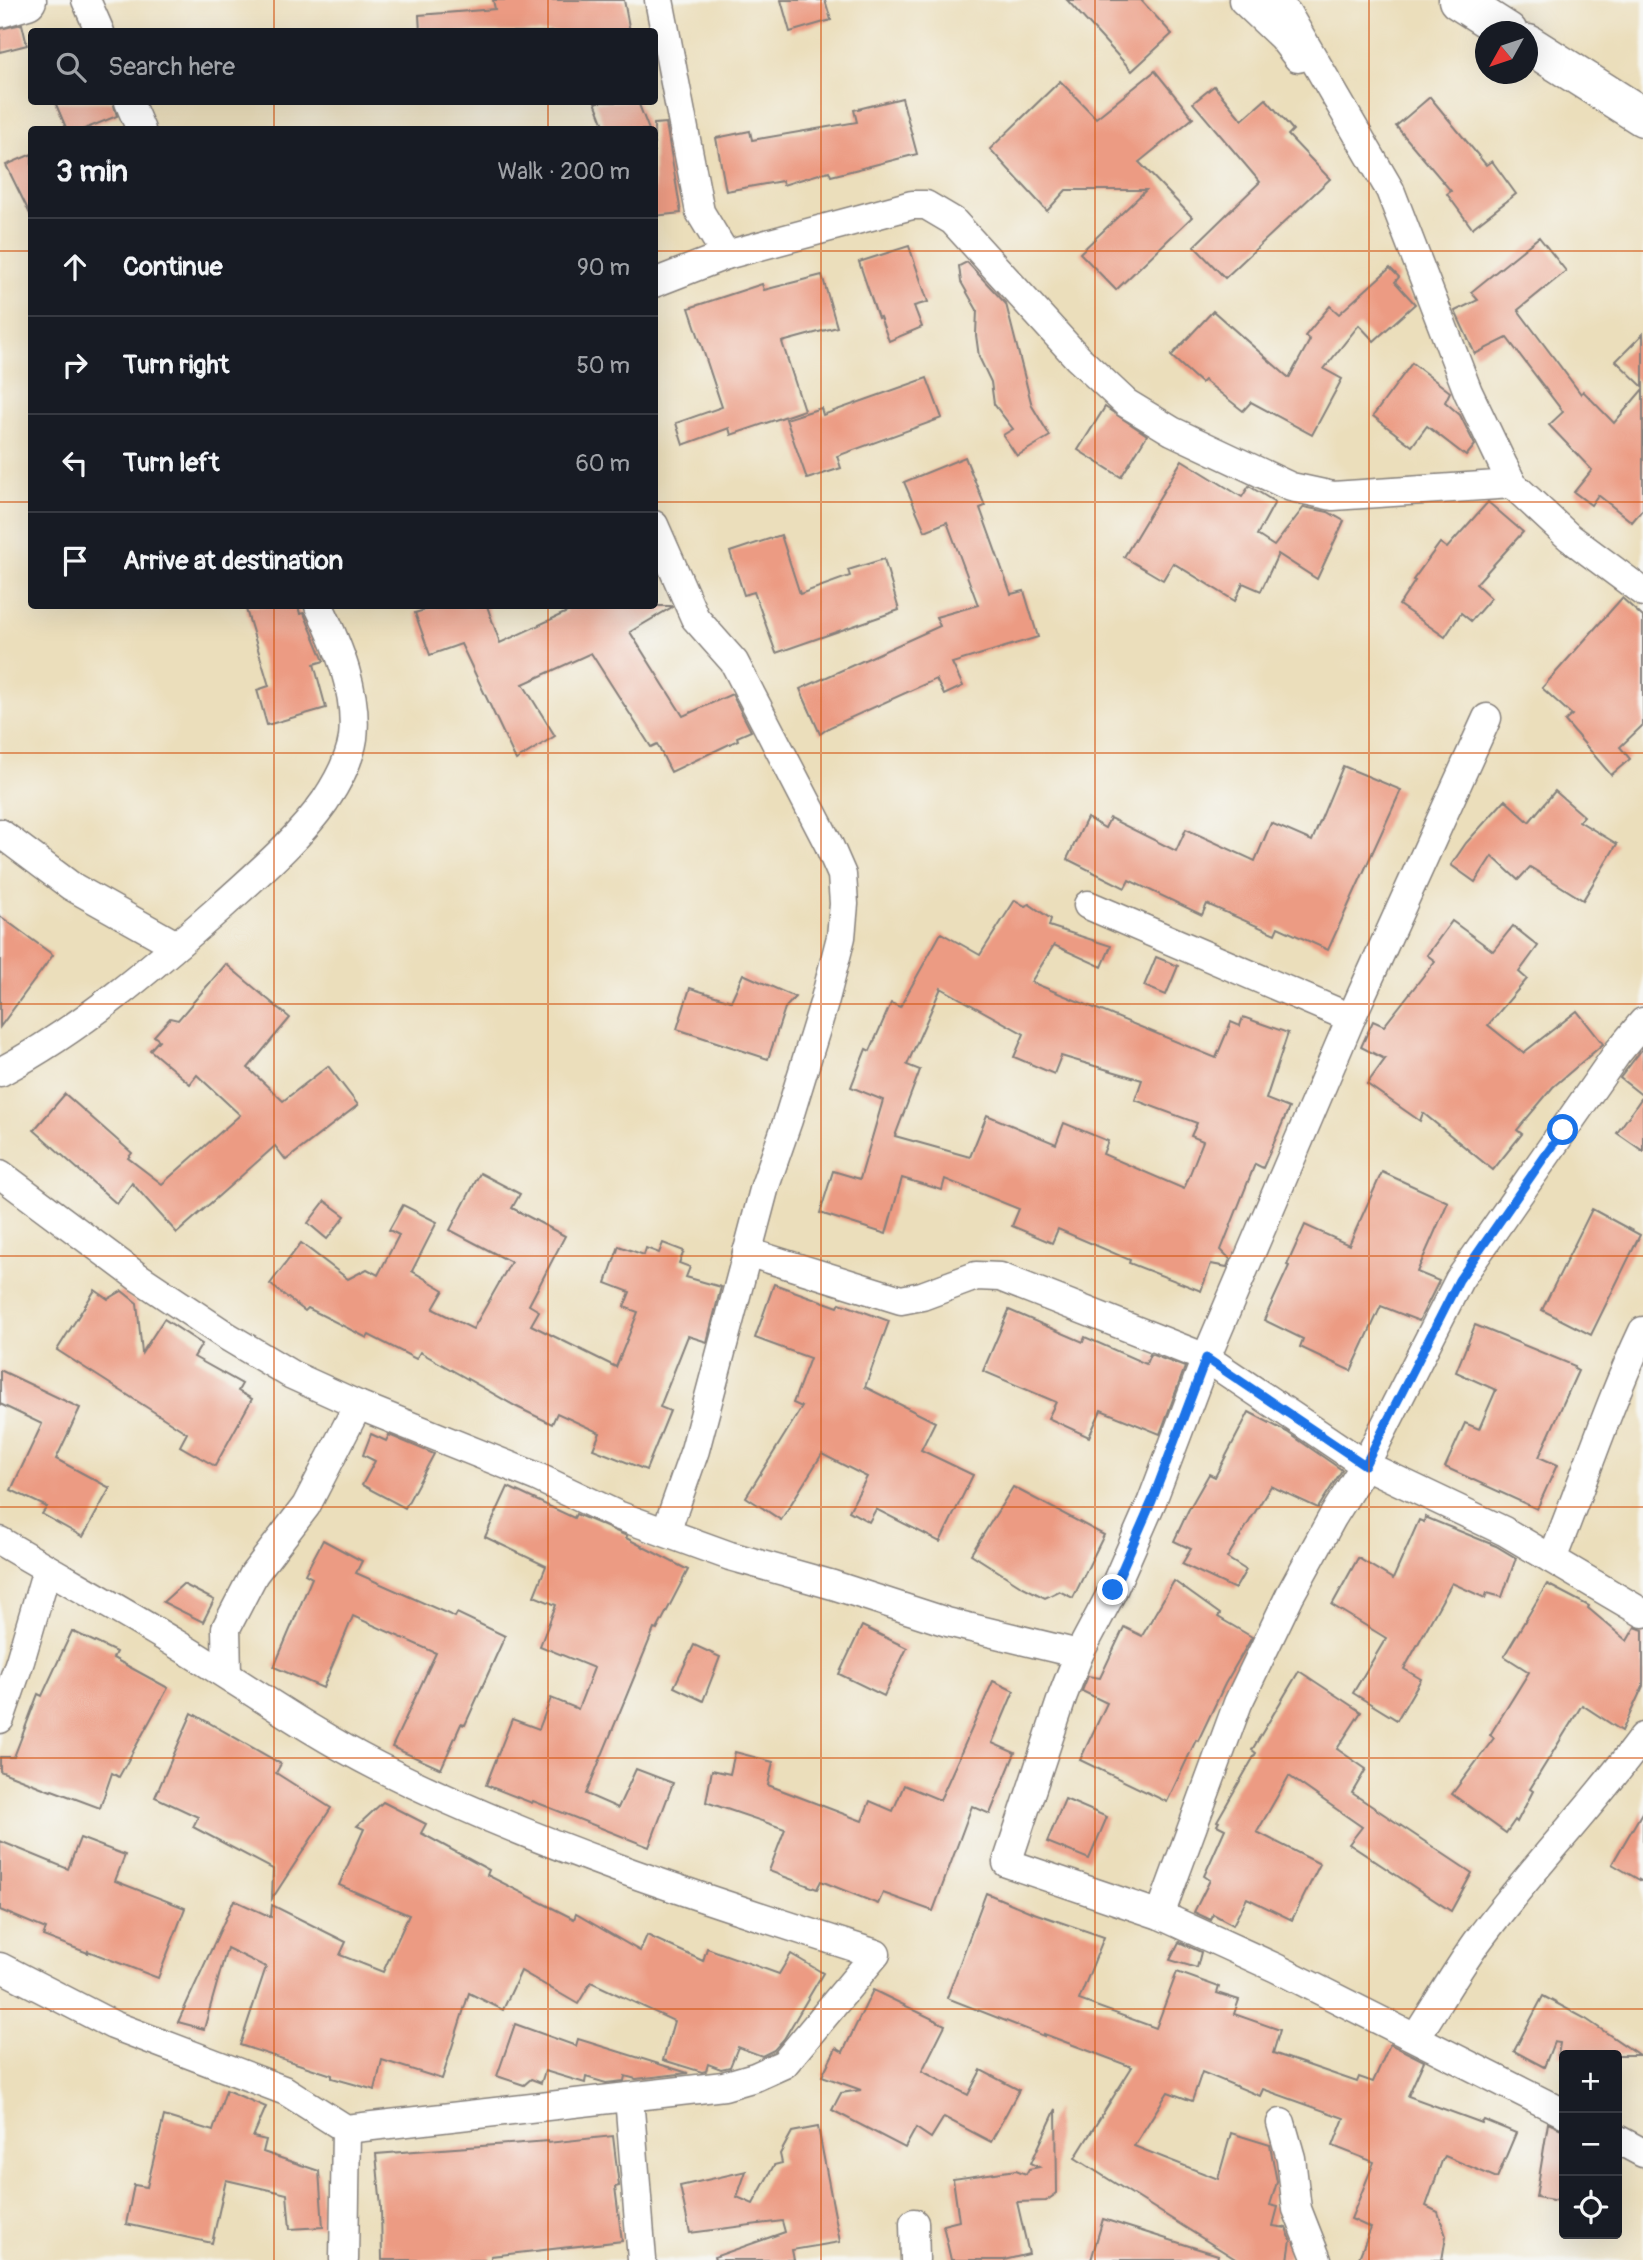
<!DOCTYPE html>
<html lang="en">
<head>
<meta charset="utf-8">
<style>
  :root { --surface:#171b24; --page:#242831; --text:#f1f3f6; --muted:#9ea1a6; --line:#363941 }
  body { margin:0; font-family:Pangolin,sans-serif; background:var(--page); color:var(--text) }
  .controls { position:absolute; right:21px; bottom:21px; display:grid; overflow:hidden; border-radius:7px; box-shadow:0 7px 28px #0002 }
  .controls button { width:63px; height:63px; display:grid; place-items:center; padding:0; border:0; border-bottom:2px solid var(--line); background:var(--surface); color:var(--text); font:35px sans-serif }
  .compass { position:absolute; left:1475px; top:21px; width:63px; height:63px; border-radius:50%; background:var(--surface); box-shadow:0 7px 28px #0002; rotate:230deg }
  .stop { position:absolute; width:21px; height:21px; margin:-16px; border:5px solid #1a73e8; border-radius:50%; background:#fff }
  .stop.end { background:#1a73e8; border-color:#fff; box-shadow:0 2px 7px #0008 }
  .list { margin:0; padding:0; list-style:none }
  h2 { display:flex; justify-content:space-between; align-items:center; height:91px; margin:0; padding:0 28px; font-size:30px }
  h2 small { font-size:23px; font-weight:400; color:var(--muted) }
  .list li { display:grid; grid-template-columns:46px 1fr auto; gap:21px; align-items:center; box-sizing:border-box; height:98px; padding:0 28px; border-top:2px solid var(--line) }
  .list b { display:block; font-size:26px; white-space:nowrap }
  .list em { font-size:23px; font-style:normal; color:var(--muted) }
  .icon { flex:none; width:38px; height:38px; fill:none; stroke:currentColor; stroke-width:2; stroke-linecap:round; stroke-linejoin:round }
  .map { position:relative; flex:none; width:1643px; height:2260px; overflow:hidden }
  .search { position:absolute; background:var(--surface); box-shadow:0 7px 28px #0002; left:28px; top:28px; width:630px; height:77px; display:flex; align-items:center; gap:18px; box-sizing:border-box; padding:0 24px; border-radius:7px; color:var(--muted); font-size:26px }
  .panel { position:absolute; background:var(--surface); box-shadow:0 7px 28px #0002; left:28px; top:126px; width:630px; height:483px; border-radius:7px }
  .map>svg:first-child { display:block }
  .building { fill:#ec9b83; fill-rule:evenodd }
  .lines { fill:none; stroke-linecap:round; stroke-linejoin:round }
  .street-casing { stroke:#86807b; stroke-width:31 }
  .secondary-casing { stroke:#86807b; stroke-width:41 }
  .highway-casing { stroke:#86807b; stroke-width:41 }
  .street { stroke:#fff; stroke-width:28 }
  .secondary { stroke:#fff; stroke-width:38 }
  .highway { stroke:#fff; stroke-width:38 }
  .route { stroke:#1a73e8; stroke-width:9 }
  .grid { fill:none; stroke:#d45411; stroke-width:2; stroke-opacity:0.55 }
</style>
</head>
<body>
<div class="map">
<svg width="1643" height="2260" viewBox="0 0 1643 2260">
  <rect width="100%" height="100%" fill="#f6f6f2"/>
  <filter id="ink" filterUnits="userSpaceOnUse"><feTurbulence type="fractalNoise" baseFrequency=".0143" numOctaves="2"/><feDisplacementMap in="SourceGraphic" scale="14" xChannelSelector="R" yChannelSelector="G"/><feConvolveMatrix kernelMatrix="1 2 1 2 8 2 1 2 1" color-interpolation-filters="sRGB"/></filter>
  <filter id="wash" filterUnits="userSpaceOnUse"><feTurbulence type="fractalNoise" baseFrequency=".00686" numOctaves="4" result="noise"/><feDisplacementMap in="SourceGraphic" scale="28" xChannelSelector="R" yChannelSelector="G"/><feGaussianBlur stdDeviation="1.57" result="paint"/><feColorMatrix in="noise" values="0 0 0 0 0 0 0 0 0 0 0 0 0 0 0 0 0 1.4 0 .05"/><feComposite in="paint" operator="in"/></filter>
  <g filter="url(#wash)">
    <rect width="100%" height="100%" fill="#ebdebb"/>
    <g id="blocks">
      <g class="building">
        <path d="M493 0H624L630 32H420L419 15 495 9Z"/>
        <path d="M781 0H825L831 20 790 32Z"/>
        <path d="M1067 0H1141L1172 34 1132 71Z"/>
        <path d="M22 24 27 45 0 52V29Z"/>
        <path d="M1155 71 1193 118 1139 162 1192 217 1116 290 1080 253 1146 190H1066L1047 211 990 149 1060 81 1096 118Z"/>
        <path d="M1214 86 1242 120 1266 99 1293 130 1288 135 1330 179 1225 278 1194 246 1260 182 1193 103Z"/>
        <path d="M1430 97 1486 165 1492 161 1516 194 1472 228 1447 194 1451 191 1396 126Z"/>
        <path d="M902 98 917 154 831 176 829 171 783 185 782 181 726 191 716 138 750 131 752 140 857 122 854 110Z"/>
        <path d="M55 102H113L117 116 82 130H67Z"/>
        <path d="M595 102H638L649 130H606Z"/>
        <path d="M666 123 681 213 654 216V124Z"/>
        <path d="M32 154V218L6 165Z"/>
        <path d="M1539 237 1566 271 1518 310 1581 394 1583 391 1614 423 1643 389V509L1632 522 1598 495 1591 505 1574 492 1592 470 1549 425 1563 412 1507 338 1475 354 1455 311 1478 300 1471 292Z"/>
        <path d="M909 246 928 302 914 306 922 327 889 341 880 317 878 318 859 262Z"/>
        <path d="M967 262 1006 304 1032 406 1050 436 1017 456 1003 435 1013 429 994 404 991 382 979 357 976 335 977 310 961 282 959 266Z"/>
        <path d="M1390 268 1399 277 1395 282 1415 304 1374 341 1359 325 1324 369 1342 379 1312 435 1251 402 1243 411 1204 380 1201 383 1171 356 1213 311 1289 378 1310 340 1305 336 1330 306 1339 314Z"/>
        <path d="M822 275 837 327 782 342 804 410 731 435 729 428 683 445 676 423 722 407 689 308 762 284 764 290Z"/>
        <path d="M1643 334V387L1616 361Z"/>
        <path d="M1412 363 1450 392 1445 402 1460 415 1475 445 1466 456 1427 426 1412 446 1373 416Z"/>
        <path d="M927 378 942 418 837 456 841 468 807 479 786 419 821 408 823 415Z"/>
        <path d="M1105 407 1147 435 1121 477 1078 450Z"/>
        <path d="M965 457 985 506 980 508 1011 594 1024 591 1038 637 952 663 963 686 944 695 936 679 830 727 820 734 800 689 940 626 936 617 978 605 947 522 925 531 904 482Z"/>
        <path d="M1182 460 1242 497 1249 486 1275 502 1257 535 1274 546 1304 507 1328 512 1344 521 1317 579 1278 554 1261 591 1243 583 1235 601 1173 563 1163 580 1124 557Z"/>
        <path d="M1488 502 1523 532 1476 584 1491 598 1471 621 1461 613 1445 637 1399 605 1415 581 1413 580 1440 543 1447 548Z"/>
        <path d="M781 535 800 594 850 576 848 570 884 559 899 610 776 653 754 592 744 595 730 552Z"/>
        <path d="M1622 598 1643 617V725L1620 747 1630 759 1611 775 1565 721 1572 715 1542 688Z"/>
        <path d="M245 606H298L300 614 304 613 324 661 314 664 326 708 267 725 257 690 269 686Z"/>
        <path d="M437 606H487L500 643 567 612 563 606H671L672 607 630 632 683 716 732 694 751 731 737 737 738 740 671 772 657 744 651 747 591 653 523 684 555 736 516 760 461 644 430 655 415 613Z"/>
        <path d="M1343 766 1401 790 1328 950 1278 927 1275 934 1207 904 1202 915 1129 880 1125 888 1067 859 1087 818 1105 828 1110 818 1176 851 1186 829 1255 861 1271 823 1312 841Z"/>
        <path d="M1555 791 1584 816 1579 821 1617 844 1583 900 1530 867 1518 880 1492 856 1475 882 1451 865 1466 843 1505 800 1529 822Z"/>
        <path d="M1015 900 1025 906 1029 904 1051 919 1049 926 1111 946 1102 967 1054 945 1031 982 1216 1058 1231 1022 1240 1026 1243 1017 1288 1033 1266 1099 1289 1108 1263 1168 1255 1164 1221 1250 1230 1259 1227 1267 1211 1264 1201 1291 1129 1263 1130 1260 1058 1229 1052 1243 1012 1226 1019 1209 945 1179 942 1190 902 1178 886 1234 820 1213 833 1171 860 1179 883 1100 851 1087 866 1049 870 1051 891 1003 900 1007 941 933 980 955ZM941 988 1024 1034 1014 1057 1054 1074 1061 1056 1142 1080 1135 1100 1197 1123 1191 1136 1203 1141 1184 1189 1103 1154 1108 1141 1064 1123 1056 1144 987 1115 970 1157 895 1136 920 1070 907 1065Z"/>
        <path d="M0 916 53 955 0 1027Z"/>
        <path d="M1452 921 1493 951 1513 926 1538 946 1519 972 1527 979 1488 1025 1523 1053 1577 1011 1603 1044 1553 1087 1517 1130 1522 1134 1493 1170 1423 1113 1420 1121 1367 1084 1385 1059 1361 1047 1373 1021 1384 1026 1435 961 1427 955Z"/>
        <path d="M1156 957 1178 966 1166 995 1144 986Z"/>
        <path d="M226 964 290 1018 248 1068 283 1101 328 1066 358 1105 286 1160 275 1146 177 1233 132 1183 117 1204 34 1130 65 1094 132 1153 128 1158 162 1184 240 1115 197 1075 190 1084 150 1050 159 1040 154 1036 170 1018 178 1020Z"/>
        <path d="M743 974 795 997 785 1008 768 1059 677 1029 690 988 731 1001Z"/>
        <path d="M1643 1048V1096L1620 1078Z"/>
        <path d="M1643 1096V1151L1617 1133Z"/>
        <path d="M1382 1172 1448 1202 1417 1272 1439 1281 1419 1321 1381 1306 1351 1371 1300 1347 1303 1339 1264 1320 1289 1266 1287 1265 1305 1225 1349 1245Z"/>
        <path d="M480 1173 520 1194 512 1208 565 1236 529 1305 539 1311 531 1325 616 1367 638 1312 624 1307 630 1292 606 1283 619 1246 644 1255 646 1248 659 1253 663 1243 684 1251 679 1263 690 1267 686 1277 721 1287 707 1342 688 1336 660 1407 670 1411 646 1470 593 1449 600 1433 557 1413 552 1424 517 1407 420 1352 416 1359 369 1335 367 1338 308 1308 305 1311 270 1284 301 1243 348 1279 367 1269 378 1275 399 1235 389 1230 403 1205 437 1222 412 1271 444 1290 433 1309 473 1329 511 1262 450 1230Z"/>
        <path d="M325 1201 345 1216 327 1239 308 1223Z"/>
        <path d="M1592 1209 1640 1235 1591 1335 1542 1310Z"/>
        <path d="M774 1284 838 1307 840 1303 889 1321 865 1387 935 1422 921 1450 973 1475 940 1542 876 1509 869 1522 849 1511 867 1477 822 1454 781 1520 746 1497 802 1407 793 1403 810 1358 755 1338Z"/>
        <path d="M95 1290 108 1299 122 1291 137 1303 142 1353 164 1319 202 1344 194 1357 242 1384 238 1391 252 1399 215 1466 180 1446 187 1433 57 1350Z"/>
        <path d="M1009 1310 1083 1342 1085 1337 1146 1364 1150 1354 1185 1367 1160 1434 1101 1410 1089 1437 1048 1418 1056 1402 983 1371Z"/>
        <path d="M1475 1325 1575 1366 1574 1369 1578 1371 1539 1457 1557 1465 1537 1509 1445 1467 1465 1423 1479 1429 1496 1390 1456 1372Z"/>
        <path d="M0 1370 80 1408 56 1459 110 1488 83 1537 42 1514 47 1507 11 1490 42 1424 0 1404Z"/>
        <path d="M1249 1412 1287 1432 1342 1470 1318 1508 1271 1486 1227 1558 1246 1570 1235 1589 1182 1564 1191 1549 1174 1541 1188 1511 1209 1474 1215 1477Z"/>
        <path d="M371 1434 386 1441 389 1435 434 1454 405 1508 362 1485 375 1461 363 1455Z"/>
        <path d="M508 1487 574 1518 576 1514 627 1536 626 1538 688 1570 657 1630 654 1629 586 1794 618 1808 636 1769 673 1783 649 1847 533 1801 532 1803 486 1785 512 1719 539 1729 551 1698 578 1709 594 1668 540 1646 556 1605 534 1596 546 1566 485 1537Z"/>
        <path d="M1013 1487 1104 1535 1073 1598 1059 1591 1045 1598 1021 1586 971 1554Z"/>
        <path d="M1425 1517 1496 1546 1516 1558 1502 1597 1487 1593 1485 1598 1452 1583 1404 1669 1421 1679 1397 1720 1353 1693 1386 1638 1332 1605 1358 1558 1393 1579 1419 1520 1424 1522Z"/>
        <path d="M323 1540 362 1561 356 1573 455 1617 457 1613 505 1636 465 1725 461 1724 441 1769 392 1747 436 1653 353 1616 323 1688 274 1667 312 1578 305 1574Z"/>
        <path d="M1174 1581 1220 1614 1218 1617 1252 1637 1225 1684 1198 1741 1196 1740 1167 1802 1080 1760 1107 1703 1082 1691 1088 1676 1100 1678 1124 1627 1142 1636Z"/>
        <path d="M183 1584 214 1600 203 1622 163 1602Z"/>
        <path d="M1547 1584 1589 1606 1588 1608 1627 1641 1635 1627 1643 1630V1686L1622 1731 1582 1705 1530 1789 1533 1791 1517 1822 1515 1820 1506 1833 1452 1794 1494 1738 1490 1735 1529 1672 1504 1656Z"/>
        <path d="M862 1626 907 1648 884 1696 839 1674Z"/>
        <path d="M72 1631 116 1652 113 1658 168 1688 119 1777 112 1773 100 1808 52 1790 51 1791 0 1771V1757H14L38 1694 42 1696Z"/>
        <path d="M694 1645 720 1657 703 1701 674 1687Z"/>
        <path d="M1299 1671 1361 1712 1337 1749 1366 1769 1352 1793 1472 1873 1451 1911 1349 1844 1362 1827 1289 1776 1257 1832 1320 1864 1292 1920 1247 1898 1233 1925 1213 1914 1211 1920 1194 1912 1210 1880 1204 1876 1225 1829 1217 1825 1219 1822 1217 1821 1256 1753 1252 1750Z"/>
        <path d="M993 1681 1014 1691 992 1743 1015 1753 990 1814 972 1806 933 1911 883 1893 878 1904 821 1881 817 1889 769 1871 785 1829 706 1802 712 1770 730 1774 735 1752 773 1762 768 1785 862 1821 870 1801 893 1811 904 1785 940 1800Z"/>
        <path d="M192 1713 281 1764 276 1773 331 1808 272 1899 273 1869 193 1827 198 1817 155 1797Z"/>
        <path d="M1065 1799 1107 1817 1089 1859 1047 1842Z"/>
        <path d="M383 1802 426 1824 421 1833 489 1870 487 1875 574 1919 576 1914 640 1951 647 1935 703 1961 707 1948 779 1974 791 1954 823 1973 784 2039 774 2050 762 2056 738 2047 730 2067 721 2069 708 2064 706 2071 702 2072 663 2060 674 2021 591 1982 578 2004 521 1971 503 2010 469 1993 442 2079 382 2060 375 2090 332 2078V2075L240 2045 266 1967 227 1948 204 2029 178 2022 234 1900 271 1917 272 1905 346 1942 340 1955 383 1972 409 1915 339 1885 364 1829 357 1826Z"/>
        <path d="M1643 1811V1882L1612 1864Z"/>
        <path d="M80 1838 125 1855 115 1881 185 1908 158 1978 88 1951V1953L43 1936 46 1929 0 1910V1841L68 1869Z"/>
        <path d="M986 1893 1031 1912 1104 1937 1079 2000 1156 2028 1177 1972 1219 1987 1217 1993 1239 2000 1234 2014 1280 2030 1273 2053 1357 2082 1359 2077 1373 2082 1390 2044 1424 2061 1408 2096 1482 2123 1484 2120 1516 2133 1497 2178 1445 2156 1442 2161 1426 2206 1438 2212 1446 2236 1442 2260H1358L1371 2228 1351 2219 1374 2162 1333 2146 1344 2118 1263 2089 1260 2096 1202 2072 1192 2101 1168 2092 1134 2146 1218 2179 1231 2133 1270 2145 1277 2182 1270 2205 1278 2207 1273 2226 1286 2228 1291 2240 1288 2260H1237L1075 2158 1132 2067 1044 2034V2036L947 1998Z"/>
        <path d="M1179 1942 1201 1952 1197 1968 1170 1960Z"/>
        <path d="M873 1990 945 2025 922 2071 968 2095 981 2070 1019 2090 991 2142 944 2117 931 2138 916 2128 905 2148 832 2110 841 2093 861 2090 822 2076 836 2048 843 2052Z"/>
        <path d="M1543 1996 1586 2019 1639 2055H1558L1560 2043 1554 2042 1544 2067 1514 2051Z"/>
        <path d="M515 2024 576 2046 578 2039 688 2073 636 2079 625 2076 624 2081 606 2083 586 2077 585 2083 545 2071 541 2083 531 2079 524 2085 497 2076Z"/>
        <path d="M226 2090 266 2107 253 2137 266 2140 263 2152 319 2171 323 2227 290 2229 287 2194 226 2180 212 2243 126 2224 134 2185 147 2187 164 2116 213 2131Z"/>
        <path d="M1056 2109 1057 2193 1046 2201 1017 2202 1029 2254 1004 2260H951L943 2225 959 2221 953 2179 1016 2170 1026 2174 1029 2169 1039 2167 1031 2163Z"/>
        <path d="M1548 2123 1564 2130V2202L1536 2197Z"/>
        <path d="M818 2127 840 2242 792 2250 794 2260H715L714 2257 785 2232 782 2221 690 2233 680 2186 746 2171 737 2197 753 2204 774 2165 782 2163 780 2154 792 2132Z"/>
        <path d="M613 2136 619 2186 615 2187 622 2241 491 2256V2260H382L381 2207 376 2154 548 2141V2143Z"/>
        <path d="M1103 2219 1218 2255 1217 2260H1091Z"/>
      </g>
    </g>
  </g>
  <g filter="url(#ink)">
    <use href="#blocks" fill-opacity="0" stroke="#86807b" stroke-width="2"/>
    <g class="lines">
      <g class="street-casing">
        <g id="street">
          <path d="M86 0 100 32"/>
          <path d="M659 0 700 212 726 255"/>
          <path d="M1243 0 1282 37 1298 58"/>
          <path d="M129 102 141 130"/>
          <path d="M654 283 726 255 912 205H926L953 221 1078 358 1126 403 1172 431 1291 487 1333 496 1512 484 1468 392 1390 190 1287 13 1271 0"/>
          <path d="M1505 469 1512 484 1569 537 1643 592"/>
          <path d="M654 525 695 618 734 662 828 843 842 875 844 904 841 937 824 1003 788 1120 765 1186 695 1450 666 1532"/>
          <path d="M1487 718 1351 1018 1206 1358 1152 1501 1113 1590 1079 1654 1063 1695 1007 1863 1160 1915 1276 1968 1564 2113"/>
          <path d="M0 833 71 886 176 945"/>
          <path d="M1088 905 1351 1018"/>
          <path d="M0 1072C80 1030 153 967 221 907 257 874 297 841 325 801 337 783 350 759 353 738 358 692 338 646 319 606"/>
          <path d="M0 1174 138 1277 225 1335 292 1375 358 1405 537 1477 617 1515 730 1556 833 1585 947 1622 1079 1654"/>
          <path d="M747 1252 901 1300 922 1296 976 1276 1000 1277 1206 1358 1365 1465 1504 1531 1643 1613"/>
          <path d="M0 1541C59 1576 119 1609 178 1645 244 1685 308 1731 377 1766 536 1846 707 1900 876 1954L784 2064 755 2077 724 2086 346 2129 286 2091 113 2025 0 1967"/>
          <path d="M1552 1559C1583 1483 1608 1405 1643 1331"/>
          <path d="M227 1675 226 1628 254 1574 306 1506 358 1405"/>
          <path d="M0 1719 20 1661 47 1569"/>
          <path d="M1160 1915 1238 1703 1290 1595 1332 1518 1365 1465 1459 1280 1618 1052 1643 1022"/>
          <path d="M1416 2037C1436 2006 1455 1973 1477 1942 1529 1871 1591 1808 1643 1737"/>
          <path d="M629 2097 642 2260"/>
          <path d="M1281 2123 1291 2158 1297 2209 1317 2260"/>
          <path d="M1617 2139 1643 2153"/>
          <path d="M914 2223 915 2260"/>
          <path d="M344 2260 346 2129"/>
        </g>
      </g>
      <g class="secondary-casing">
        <path id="secondary" d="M0 8 27 0"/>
      </g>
      <g class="highway-casing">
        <g id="highway">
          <path d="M1458 0 1508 32"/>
          <path d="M1528 44 1643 117"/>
        </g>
      </g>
      <use href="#street" class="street"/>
      <use href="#secondary" class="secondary"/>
      <use href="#highway" class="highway"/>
    </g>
  </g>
  <g class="lines" filter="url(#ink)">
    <path class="route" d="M1113 1590 1152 1501 1206 1358 1365 1465 1459 1280 1563 1130"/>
  </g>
  <path class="grid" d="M274 0V32M548 0V32M821 0V2260M1095 0V2260M1369 0V2260M274 102V130M548 102V130M0 251H32M654 251H1643M0 502H32M654 502H1643M274 606V2260M548 606V2260M0 753H1643M0 1004H1643M0 1256H1643M0 1507H1643M0 1758H1643M0 2009H1643"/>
</svg>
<div class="controls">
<button>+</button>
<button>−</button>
<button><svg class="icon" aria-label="locate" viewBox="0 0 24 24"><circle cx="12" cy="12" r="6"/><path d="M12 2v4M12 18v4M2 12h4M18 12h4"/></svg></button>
</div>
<svg class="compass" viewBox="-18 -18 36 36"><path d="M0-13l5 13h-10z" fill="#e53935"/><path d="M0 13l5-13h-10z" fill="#9ea1a6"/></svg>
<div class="stop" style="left:1563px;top:1130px"></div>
<div class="stop end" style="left:1113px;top:1590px"></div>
<div class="search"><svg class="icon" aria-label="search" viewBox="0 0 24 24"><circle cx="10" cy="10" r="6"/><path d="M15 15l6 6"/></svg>Search here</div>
<section class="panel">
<h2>3 min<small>Walk · 200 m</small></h2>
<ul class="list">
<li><svg class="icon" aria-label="ahead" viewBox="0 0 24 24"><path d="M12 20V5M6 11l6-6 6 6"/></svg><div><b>Continue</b></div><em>90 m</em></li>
<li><svg class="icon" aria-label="right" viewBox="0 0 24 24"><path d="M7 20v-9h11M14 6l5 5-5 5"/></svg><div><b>Turn right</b></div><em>50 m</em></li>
<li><svg class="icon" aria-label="left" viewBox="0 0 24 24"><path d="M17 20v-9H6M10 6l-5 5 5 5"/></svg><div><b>Turn left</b></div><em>60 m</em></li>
<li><svg class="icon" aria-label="arrive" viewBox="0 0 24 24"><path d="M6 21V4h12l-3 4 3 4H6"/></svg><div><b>Arrive at destination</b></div></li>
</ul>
</section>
</div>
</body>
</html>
